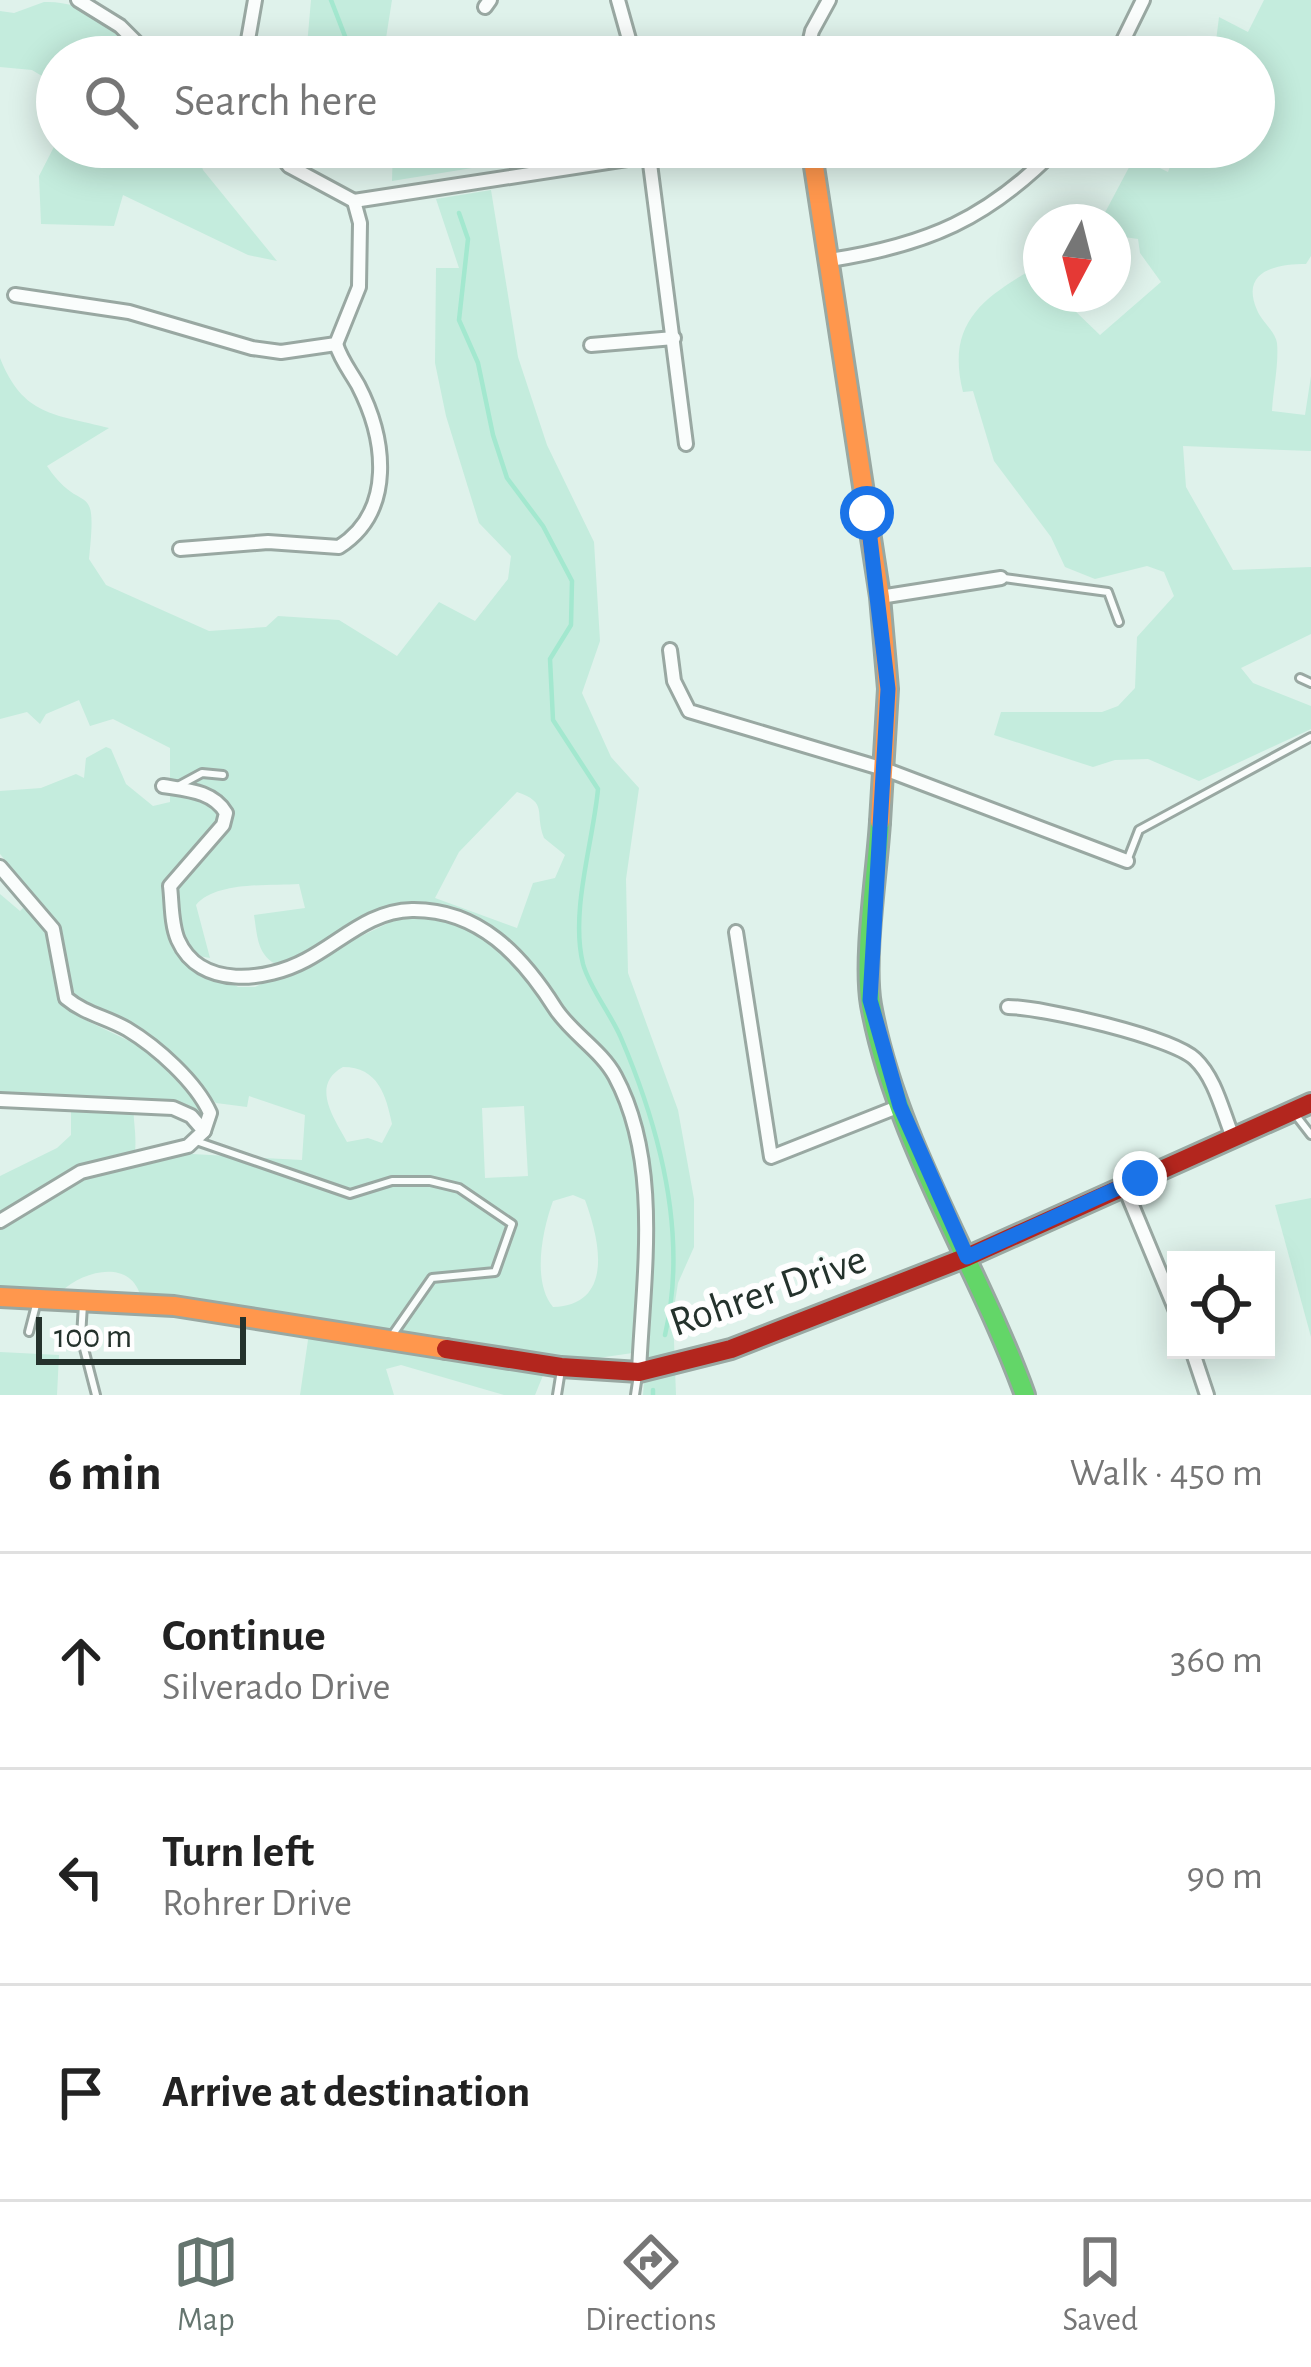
<!DOCTYPE html>
<html lang="en">
<head>
<meta charset="utf-8">
<style>
  :root { --surface:#fff; --page:#f6f6f6; --text:#222; --muted:#767676; --line:#e0e0e0; --accent:#65756f }
  body { margin:0; font-family:"Alegreya Sans",sans-serif; background:var(--page); color:var(--text) }
  .controls { position:absolute; right:36px; bottom:36px; display:grid; overflow:hidden; border-radius:0px; box-shadow:0 6px 30px #0003 }
  .controls button { width:108px; height:108px; display:grid; place-items:center; padding:0; border:0; border-bottom:3px solid var(--line); background:var(--surface); color:var(--text); font:60px sans-serif }
  .compass { position:absolute; left:1023px; top:204px; width:108px; height:108px; border-radius:50%; background:var(--surface); box-shadow:0 6px 30px #0003; rotate:187deg }
  .scale { position:absolute; left:36px; bottom:30px; width:210px; box-sizing:border-box; padding-left:12px; border:6px solid #24322c; border-top:0; font-size:33px; line-height:42px; white-space:nowrap; color:#24322c; -webkit-text-stroke:9px #fefefe; paint-order:stroke }
  .stop { position:absolute; width:36px; height:36px; margin:-27px; border:9px solid #1a73e8; border-radius:50%; background:#fff }
  .stop.end { background:#1a73e8; border-color:#fff; box-shadow:0 3px 12px #0008 }
  .list { margin:0; padding:0; list-style:none }
  h2 { display:flex; justify-content:space-between; align-items:center; height:156px; margin:0; padding:0 48px; font-size:51px }
  h2 small { font-size:39px; font-weight:400; color:var(--muted) }
  .list li { display:grid; grid-template-columns:78px 1fr auto; gap:36px; align-items:center; box-sizing:border-box; height:216px; padding:0 48px; border-top:3px solid var(--line) }
  .list b { display:block; font-size:45px; white-space:nowrap }
  .list p { margin:0; font-size:39px; white-space:nowrap; color:var(--muted) }
  .list em { font-size:39px; font-style:normal; color:var(--muted) }
  .icon { flex:none; width:66px; height:66px; fill:none; stroke:currentColor; stroke-width:2; stroke-linecap:round; stroke-linejoin:round }
  .map { position:relative; flex:none; width:1311px; height:1395px; overflow:hidden }
  .search { position:absolute; background:var(--surface); box-shadow:0 6px 30px #0003; left:36px; right:36px; top:36px; height:132px; display:flex; align-items:center; gap:30px; box-sizing:border-box; padding:0 42px; border-radius:66px; color:var(--muted); font-size:45px }
  .sheet { height:804px; background:var(--surface) }
  nav { display:flex; justify-content:space-around; align-items:center; box-sizing:border-box; height:168px; border-top:3px solid var(--line); background:var(--surface); font-size:33px; color:var(--muted) }
  nav a { display:grid; justify-items:center; gap:6px }
  nav .on { color:var(--accent) }
  .map>svg:first-child { display:block }
  .green { fill:#c4ecdd; fill-rule:evenodd }
  .lines { fill:none; stroke-linecap:round; stroke-linejoin:round }
  .stream { stroke:#a3e8cf; stroke-width:4.5 }
  .lane-casing { stroke:#99a8a2; stroke-width:12 }
  .street-casing { stroke:#99a8a2; stroke-width:18 }
  .fast-casing { stroke:#99a8a2; stroke-width:24 }
  .slow-casing { stroke:#99a8a2; stroke-width:24 }
  .jam-casing { stroke:#99a8a2; stroke-width:24 }
  .lane { stroke:#fafdfc; stroke-width:6 }
  .street { stroke:#fafdfc; stroke-width:12 }
  .fast { stroke:#63d668; stroke-width:18 }
  .slow { stroke:#ff974d; stroke-width:18 }
  .jam { stroke:#b3261e; stroke-width:18 }
  .route { stroke:#1a73e8; stroke-width:15 }
  .labels { text-anchor:middle; dominant-baseline:central; stroke-width:12; stroke-linejoin:round; paint-order:stroke }
  .street-label { font-size:42px; fill:#24322c; stroke:#fefefe }
</style>
</head>
<body>
<div class="map">
<svg width="1311" height="1395" viewBox="0 0 1311 1395">
  <rect width="100%" height="100%" fill="#dff2eb"/>
  <g class="green">
    <path d="M311 0H392L383 57H306Z"/>
    <path d="M1264 0H1311V256L1306 264C1276 264 1240 271 1257 310 1262 322 1275 331 1277 343 1279 364 1273 390 1272 411L1305 415 1311 376V451L1183 446 1186 487 1233 570 1311 567V634L1241 668 1253 683 1311 706V729L1199 781 1148 759 1115 760 1093 767 994 735 1001 712H1102L1118 706 1135 688 1137 637 1174 596 1164 572 1147 566 1095 579 1065 567 1051 537 994 461 973 391 963 392C945 320 986 296 1041 264V294H1083L1073 309 1100 335 1161 282 1140 253 1138 239 1124 237 1113 252V222H1100L1135 156 1168 172 1177 147H1254V57H1214L1219 17 1248 32Z"/>
    <path d="M44 2C83 0 120 27 142 57H57V85L32 70 0 67V11L14 13Z"/>
    <path d="M57 141V147H196L203 170 277 261 248 255 123 195 114 226 41 224 39 176Z"/>
    <path d="M393 147H469L472 168 392 181Z"/>
    <path d="M491 190 518 357 547 445 594 542 600 641 582 693 611 757 639 788 626 879 628 973 678 1110 694 1199V1247L678 1283 673 1315 676 1395H643L646 1351 578 1361 260 1309 141 1298C132 1258 83 1270 61 1292L0 1288V1176L57 1148 71 1135V1106L0 1095V894L20 911 35 896 0 854V791L41 788 76 774 84 778 86 758 106 747 111 749 126 784 153 806 170 802V748L113 719 90 726 79 700 46 714 40 724 27 712 0 719V358C23 416 54 414 109 428L47 466C83 520 98 473 89 559L106 585 209 631 266 627 278 616 339 620 397 656 439 602 475 621 508 579 511 556 479 523 446 416 435 363 436 268H459L436 199ZM517 792C549 803 534 812 544 838L565 855 555 878 533 883 517 928 435 898 459 852ZM299 884 305 908 254 915C258 940 257 959 285 968L392 911 401 917 255 987H238L179 950 181 939 199 956 210 958 196 905C216 881 270 886 299 884ZM77 1004 132 1024 216 1103 247 1107 249 1096 305 1115 302 1160 192 1154 142 1158 135 1152C137 1132 132 1119 134 1099L178 1106 203 1117 200 1106 148 1050 79 1017ZM343 1067C378 1067 386 1095 392 1124L382 1143 368 1138 347 1142C334 1118 310 1085 343 1067ZM524 1106 528 1176 485 1178 482 1108ZM573 1195 585 1200C598 1235 617 1305 553 1307 532 1282 542 1231 553 1201Z"/>
    <path d="M1311 1198V1337L1275 1205Z"/>
    <path d="M309 1333 361 1346 544 1373 535 1395H504L401 1365 386 1369 394 1395H300Z"/>
    <path d="M0 1352 59 1355 57 1395H0Z"/>
  </g>
  <g class="lines">
    <g class="stream">
      <path d="M331 0 353 57"/>
      <path d="M428 147 429 148"/>
      <path d="M459 213 468 239 459 320 478 363 493 435 507 478 543 526 572 581 571 625 550 659 553 720 598 789C593 843 570 911 583 964 590 989 611 1014 621 1038 660 1129 688 1237 665 1335"/>
      <path d="M653 1395V1390"/>
    </g>
    <g class="lane-casing">
      <g id="lane">
        <path d="M1004 578 1108 592 1119 622"/>
        <path d="M1300 678 1311 683"/>
        <path d="M178 786 202 773 223 775"/>
        <path d="M1127 861 1139 830 1311 737"/>
        <path d="M1294 1113 1311 1135"/>
        <path d="M199 1142 350 1194 392 1181H430L459 1188 512 1224 495 1272 432 1278 393 1334"/>
        <path d="M83 1304 81 1337 96 1395"/>
        <path d="M29 1332 37 1301"/>
        <path d="M557 1395 561 1370"/>
        <path d="M635 1395 638 1375"/>
      </g>
    </g>
    <g class="street-casing">
      <g id="street">
        <path d="M78 0 120 26 151 57"/>
        <path d="M618 0 634 57"/>
        <path d="M485 7 490 0"/>
        <path d="M245 57 255 0"/>
        <path d="M806 57 812 31 829 0"/>
        <path d="M1115 57 1143 0"/>
        <path d="M274 147 289 166 354 201"/>
        <path d="M648 148 686 444"/>
        <path d="M354 201 705 147"/>
        <path d="M830 260C927 245 988 219 1058 147"/>
        <path d="M15 295 129 312 252 348 281 352 336 344 359 287 360 223 354 201"/>
        <path d="M591 345 674 338"/>
        <path d="M180 549 268 542 339 547C395 511 386 439 358 385 350 371 341 360 336 344"/>
        <path d="M880 597 1001 578"/>
        <path d="M670 650 674 681 689 711 887 770 1127 861"/>
        <path d="M163 786C187 790 213 791 226 813L223 825 170 886C172 902 171 924 178 940 200 990 267 981 306 960 342 941 369 911 412 910 479 909 522 956 555 1008 571 1033 601 1050 615 1076 662 1163 643 1277 639 1372"/>
        <path d="M0 867 53 929 66 998C85 1014 106 1017 127 1029 157 1047 196 1082 210 1113L204 1131"/>
        <path d="M736 932 771 1157 900 1106"/>
        <path d="M1008 1007C1042 1007 1172 1037 1195 1059 1215 1078 1222 1110 1232 1135"/>
        <path d="M0 1100 173 1108 191 1116 204 1131 188 1146 81 1172 0 1221"/>
        <path d="M1124 1186 1176 1311"/>
        <path d="M1192 1350 1207 1395"/>
      </g>
    </g>
    <g class="fast-casing">
      <path id="fast" d="M880 822C877 872 863 958 871 1005 896 1142 978 1265 1025 1395"/>
    </g>
    <g class="slow-casing">
      <g id="slow">
        <path d="M811 147 880 597 888 689 880 822"/>
        <path d="M0 1297 174 1306 446 1349"/>
      </g>
    </g>
    <g class="jam-casing">
      <path id="jam" d="M446 1349 561 1367 639 1372 731 1349 967 1257 1311 1103"/>
    </g>
    <use href="#lane" class="lane"/>
    <use href="#street" class="street"/>
    <use href="#fast" class="fast"/>
    <use href="#slow" class="slow"/>
    <use href="#jam" class="jam"/>
  </g>
  <g class="lines">
    <path class="route" d="M867 513 888 689 870 1000 900 1106 967 1257 1140 1178"/>
  </g>
  <g class="labels">
    <g class="street-label">
      <text transform="translate(768 1291) rotate(-19)">Rohrer Drive</text>
    </g>
  </g>
</svg>
<div class="controls">
<button><svg class="icon" aria-label="locate" viewBox="0 0 24 24"><circle cx="12" cy="12" r="6"/><path d="M12 2v4M12 18v4M2 12h4M18 12h4"/></svg></button>
</div>
<svg class="compass" viewBox="-18 -18 36 36"><path d="M0-13l5 13h-10z" fill="#e53935"/><path d="M0 13l5-13h-10z" fill="#767676"/></svg>
<div class="scale">100 m</div>
<div class="stop" style="left:867px;top:513px"></div>
<div class="stop end" style="left:1140px;top:1178px"></div>
<div class="search"><svg class="icon" aria-label="search" viewBox="0 0 24 24"><circle cx="10" cy="10" r="6"/><path d="M15 15l6 6"/></svg>Search here</div>
</div>
<section class="sheet">
<h2>6 min<small>Walk · 450 m</small></h2>
<ul class="list">
<li><svg class="icon" aria-label="ahead" viewBox="0 0 24 24"><path d="M12 20V5M6 11l6-6 6 6"/></svg><div><b>Continue</b><p>Silverado Drive</p></div><em>360 m</em></li>
<li><svg class="icon" aria-label="left" viewBox="0 0 24 24"><path d="M17 20v-9H6M10 6l-5 5 5 5"/></svg><div><b>Turn left</b><p>Rohrer Drive</p></div><em>90 m</em></li>
<li><svg class="icon" aria-label="arrive" viewBox="0 0 24 24"><path d="M6 21V4h12l-3 4 3 4H6"/></svg><div><b>Arrive at destination</b></div></li>
</ul>
</section>
<nav>
<a class="on"><svg class="icon" aria-label="map" viewBox="0 0 24 24"><path d="M3 6l6-2 6 2 6-2v14l-6 2-6-2-6 2zM9 4v14M15 6v14"/></svg>Map</a>
<a><svg class="icon" aria-label="directions" viewBox="0 0 24 24"><path d="M12 3l9 9-9 9-9-9zM9 14v-3h6M13 9l2 2-2 2"/></svg>Directions</a>
<a><svg class="icon" aria-label="saved" viewBox="0 0 24 24"><path d="M7 4h10v16l-5-4-5 4z"/></svg>Saved</a>
</nav>
</body>
</html>
